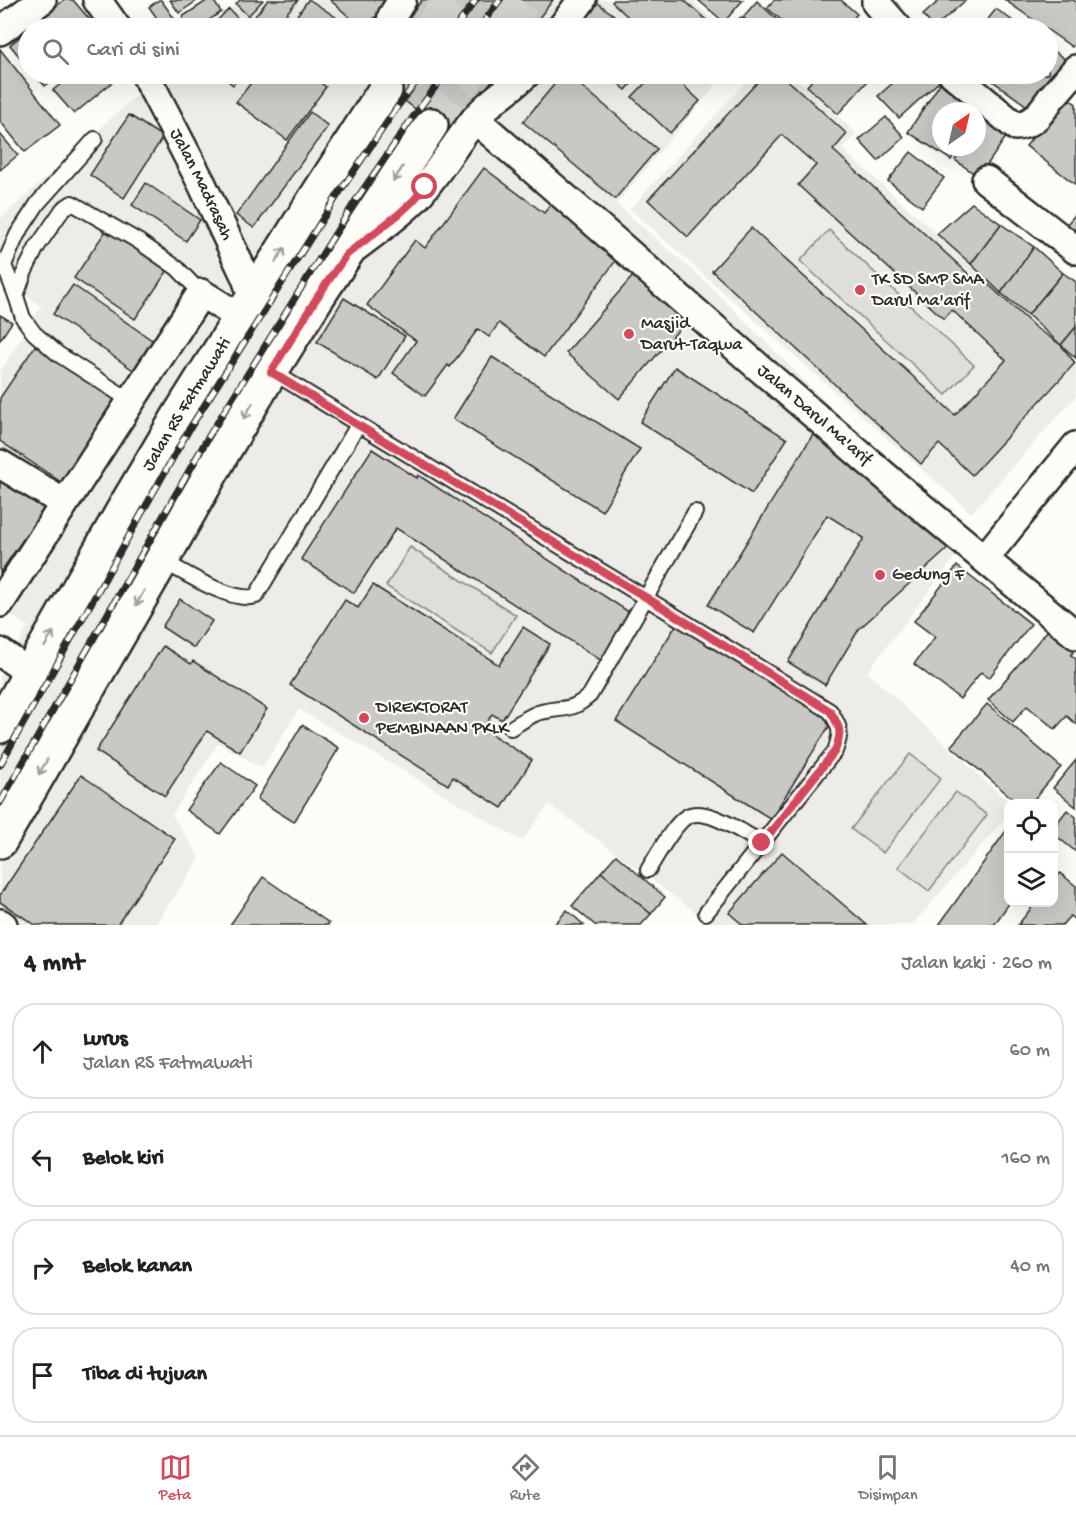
<!DOCTYPE html>
<html lang="id">
<head>
<meta charset="utf-8">
<style>
  :root { --surface:#fff; --page:#f6f6f6; --text:#222; --muted:#767676; --line:#e0e0e0; --accent:#d1495b }
  body { margin:0; font-family:"Gochi Hand",sans-serif; background:var(--page); color:var(--text) }
  .controls { position:absolute; right:18px; bottom:18px; display:grid; overflow:hidden; border-radius:12px; box-shadow:0 6px 24px #0002 }
  .controls button { width:54px; height:54px; display:grid; place-items:center; padding:0; border:0; border-bottom:2px solid var(--line); background:var(--surface); color:var(--text); font:30px sans-serif }
  .compass { position:absolute; left:932px; top:102px; width:54px; height:54px; border-radius:50%; background:var(--surface); box-shadow:0 6px 24px #0002; rotate:34deg }
  .stop { position:absolute; width:18px; height:18px; margin:-14px; border:4px solid #d1495b; border-radius:50%; background:#fff }
  .stop.end { background:#d1495b; border-color:#fff; box-shadow:0 2px 6px #0008 }
  .list { margin:0; padding:0; list-style:none }
  h2 { display:flex; justify-content:space-between; align-items:center; height:78px; margin:0; padding:0 24px; font-size:26px }
  h2 small { font-size:20px; font-weight:400; color:var(--muted) }
  .list li { display:grid; grid-template-columns:39px 1fr auto; gap:18px; align-items:center; box-sizing:border-box; height:96px; margin:0 12px 12px; padding:0 12px; border:2px solid var(--line); border-radius:24px }
  .list b { display:block; font-size:22px; white-space:nowrap }
  .list p { margin:0; font-size:20px; white-space:nowrap; color:var(--muted) }
  .list em { font-size:20px; font-style:normal; color:var(--muted) }
  .icon { flex:none; width:33px; height:33px; fill:none; stroke:currentColor; stroke-width:2; stroke-linecap:round; stroke-linejoin:round }
  .map { position:relative; flex:none; width:1076px; height:925px; overflow:hidden }
  .search { position:absolute; background:var(--surface); box-shadow:0 6px 24px #0002; left:18px; right:18px; top:18px; height:66px; display:flex; align-items:center; gap:15px; box-sizing:border-box; padding:0 21px; border-radius:33px; color:var(--muted); font-size:22px }
  .sheet { height:510px; background:var(--surface) }
  nav { display:flex; justify-content:space-around; align-items:center; box-sizing:border-box; height:84px; border-top:2px solid var(--line); background:var(--surface); font-size:16px; color:var(--muted) }
  nav a { display:grid; justify-items:center; gap:3px }
  nav .on { color:var(--accent) }
  .map>svg:first-child { display:block }
  .built { fill:#edece8 }
  .green { fill:#dfdeda; stroke:#858482; stroke-width:1.5 }
  .building { fill:#c9c8c4; stroke:#2b2b2b; stroke-width:1.5 }
  .lines { fill:none; stroke-linecap:round; stroke-linejoin:round }
  .primary-tunnel { stroke:#d3d2ce; stroke-width:33; stroke-dasharray:33 16; stroke-linecap:butt }
  .service-casing { stroke:#2b2b2b; stroke-width:18 }
  .minor-casing { stroke:#2b2b2b; stroke-width:32 }
  .primary-casing { stroke:#2b2b2b; stroke-width:38 }
  .service { stroke:#fdfcf7; stroke-width:14 }
  .minor { stroke:#fdfcf7; stroke-width:27 }
  .primary { stroke:#fdfcf7; stroke-width:33 }
  .rail-casing { stroke:#2b2b2b; stroke-width:7 }
  .rail { stroke:#fdfcf7; stroke-width:4.5; stroke-dasharray:14; stroke-linecap:butt }
  .oneway { stroke:#9e9e9b }
  .route { stroke:#d1495b; stroke-width:8 }
  .poi-dot { fill:#d1495b; stroke:#fdfcf7; stroke-width:2 }
  .labels { text-anchor:middle; dominant-baseline:central; stroke-width:4.5; stroke-linejoin:round; paint-order:stroke }
  .street-label { font-size:18px; fill:#2b2b2b; stroke:#fdfcf7 }
  .poi-label { font-size:18px; fill:#2b2b2b; stroke:#fdfcf7; text-anchor:start }
</style>
</head>
<body>
<div class="map">
<svg width="1076" height="925" viewBox="0 0 1076 925">
  <rect width="100%" height="100%" fill="#fdfcf7"/>
  <filter id="ink" filterUnits="userSpaceOnUse"><feTurbulence type="fractalNoise" baseFrequency=".0167" numOctaves="2"/><feDisplacementMap in="SourceGraphic" scale="12" xChannelSelector="R" yChannelSelector="G"/><feConvolveMatrix kernelMatrix="1 2 1 2 8 2 1 2 1" color-interpolation-filters="sRGB"/></filter>
  <g filter="url(#ink)">
    <g class="built">
      <path d="M241 0H693L718 28H210Z"/>
      <path d="M160 74H725L616 204 708 284 966 543 867 672 1009 803 1008 815 912 925H713L549 804 522 841 299 709 262 768 218 743 172 815 200 858 155 925H0V676L28 626 0 609V372L41 306 0 277V219Z"/>
      <path d="M753 74H792L857 134 842 149 1076 358V396L971 513 630 209Z"/>
    </g>
    <g class="green">
      <path d="M829 230 974 365 946 395 800 261Z"/>
      <path d="M410 547 516 615 492 653 386 586Z"/>
      <path d="M910 754 941 778 883 853 851 829Z"/>
      <path d="M956 792 987 815 929 891 898 867Z"/>
    </g>
    <g class="building">
      <path d="M64 0H73L97 28H30Z"/>
      <path d="M159 0H161L181 28H164L149 7Z"/>
      <path d="M170 0H198L179 13Z"/>
      <path d="M208 0H213L221 12 197 28H190L182 17Z"/>
      <path d="M240 0H263L248 16 236 4Z"/>
      <path d="M268 0H298L274 28H256L249 24Z"/>
      <path d="M308 0H310L352 28H288Z"/>
      <path d="M330 0H391L365 28H362Z"/>
      <path d="M422 0H553L531 28H401Z"/>
      <path d="M614 0H684L715 28H640L612 2Z"/>
      <path d="M698 0H743L724 22Z"/>
      <path d="M774 0H841L857 14 845 28H791L767 8Z"/>
      <path d="M940 0H966L934 28 923 15Z"/>
      <path d="M1005 0H1073L1076 2V42L1072 47Z"/>
      <path d="M595 1 619 19 612 28H574Z"/>
      <path d="M757 1 786 28H755L743 17Z"/>
      <path d="M229 9 247 28H209Z"/>
      <path d="M996 9 1023 28H981Z"/>
      <path d="M869 16 884 28H858Z"/>
      <path d="M741 17 751 28H728Z"/>
      <path d="M28 30V67L10 45Z"/>
      <path d="M1048 47 1069 62 1034 111 983 74H1048Z"/>
      <path d="M0 49 60 125 25 152 0 121Z"/>
      <path d="M34 74H60L45 86Z"/>
      <path d="M74 74H122L74 114 53 90Z"/>
      <path d="M220 74H242L233 85Z"/>
      <path d="M258 74H308L326 87 287 140 236 102Z"/>
      <path d="M369 74H497L450 135Z"/>
      <path d="M563 74H567L657 149 615 199 523 122Z"/>
      <path d="M607 74H640L626 90Z"/>
      <path d="M654 74H671L700 101 670 133 632 97Z"/>
      <path d="M765 74H781L847 134 833 150 974 279 978 275 1036 328 1061 345 1075 363 972 475 939 444 921 464 712 271 751 228 955 415 1006 360 952 310 944 319 798 185 816 165 782 135 688 237 648 200Z"/>
      <path d="M818 74H874L838 114 807 86Z"/>
      <path d="M903 74H939L943 78 899 118 878 96Z"/>
      <path d="M941 82 984 110 977 120V111H941V147H959L951 160 908 132Z"/>
      <path d="M1065 96 1076 104V185L1026 146Z"/>
      <path d="M310 112 328 126 254 228 236 215Z"/>
      <path d="M988 112 1012 128 979 177 955 160 964 147H977V128Z"/>
      <path d="M129 115 163 137 124 198 90 175Z"/>
      <path d="M886 117 904 137 878 161 859 140Z"/>
      <path d="M0 134 18 155 0 170Z"/>
      <path d="M911 152 944 178 922 207 888 181Z"/>
      <path d="M484 168 544 213 556 198 623 251 544 357 499 323 489 337 478 329 450 367 448 365 425 396 393 373 416 341 367 305 415 240 425 248Z"/>
      <path d="M146 183 200 220 186 241 132 205Z"/>
      <path d="M972 203 1001 224 971 264 937 234Z"/>
      <path d="M1076 214V235L1064 227Z"/>
      <path d="M1001 224 1034 247 1001 293 971 264Z"/>
      <path d="M109 226 170 267 135 319 74 278Z"/>
      <path d="M1034 247 1063 273 1028 315 1001 293Z"/>
      <path d="M639 269 692 314 619 399 566 353Z"/>
      <path d="M1063 273 1076 282V327L1061 345 1028 315Z"/>
      <path d="M73 285 156 343 136 372 53 314Z"/>
      <path d="M344 298 405 336 378 380 317 342Z"/>
      <path d="M0 315 12 322 0 340Z"/>
      <path d="M1076 327V358L1061 345Z"/>
      <path d="M35 346 116 400 61 482 0 441V398Z"/>
      <path d="M492 357 640 449 602 511 453 419Z"/>
      <path d="M675 367 787 439 752 494 640 422Z"/>
      <path d="M815 431 861 459 854 470 924 513 951 546 859 629 825 685 788 662 864 538 827 515 754 633 708 605Z"/>
      <path d="M372 449 417 478 418 475 635 616 605 663 396 528 354 593 301 559Z"/>
      <path d="M0 469 48 503 0 573Z"/>
      <path d="M957 566 1031 624 989 678 981 672 960 699 914 664 935 637 914 621Z"/>
      <path d="M373 585 499 665 523 627 550 644 502 720 492 714 483 729 532 760 502 808 453 777 448 785 290 685 345 600 358 608Z"/>
      <path d="M180 599 212 621 194 648 162 627Z"/>
      <path d="M678 622 833 720 771 819 616 721Z"/>
      <path d="M1053 624 1076 644V648L1071 655 1076 659V724L1067 716 1055 729 1027 706 1013 722 988 700Z"/>
      <path d="M163 646 191 664 193 661 267 709 240 752 207 731 165 796 96 751Z"/>
      <path d="M987 704 1061 767 1030 804H1019L951 746Z"/>
      <path d="M302 725 339 748 294 822 257 799Z"/>
      <path d="M1076 760V807L1053 788Z"/>
      <path d="M221 762 255 786 220 834 186 810Z"/>
      <path d="M81 775 175 839 117 925H35L0 902V895Z"/>
      <path d="M1067 810 1076 817V852L1054 834V827Z"/>
      <path d="M1008 828V902H1010L994 925H939Z"/>
      <path d="M782 852 867 925H743L729 913Z"/>
      <path d="M616 855 665 897 651 914 601 872Z"/>
      <path d="M601 872 651 914 641 925H595L572 906Z"/>
      <path d="M1060 873 1076 886V921L1070 916 1062 925H1018L1036 902H1054V881Z"/>
      <path d="M263 877 329 923 328 925H230Z"/>
      <path d="M567 910 584 925H554Z"/>
    </g>
    <g class="lines">
      <g class="primary-tunnel">
        <path d="M430 28 451 0"/>
        <path d="M503 28 525 0"/>
        <path d="M431 125 469 74"/>
      </g>
      <g class="service-casing">
        <g id="service">
          <path d="M16 296 4 265 17 235 38 203 95 139"/>
          <path d="M271 371C457 485 645 596 830 711 841 728 842 732 835 751L706 913"/>
          <path d="M131 401 58 354 34 333 23 318 16 296 25 271 37 247 63 209 72 203 138 241 177 268 201 293"/>
          <path d="M162 560C182 572 234 604 256 596L358 425"/>
          <path d="M511 728C520 723 531 714 541 712 565 706 570 713 590 695L695 512"/>
          <path d="M648 870C657 856 673 825 686 817 705 805 743 833 762 843"/>
        </g>
      </g>
      <g class="minor-casing">
        <g id="minor">
          <path d="M97 0 117 28"/>
          <path d="M876 0V3L898 28"/>
          <path d="M390 28 392 16 402 0"/>
          <path d="M561 28 582 0"/>
          <path d="M0 31 42 0"/>
          <path id="s1" d="M145 74 202 184 246 278 253 299"/>
          <path d="M953 74 1015 126C1034 125 1041 112 1051 98 1059 89 1068 79 1076 69"/>
          <path id="s2" d="M475 119 622 247 756 365 912 499 1076 635"/>
          <path d="M986 180 1076 250"/>
          <path d="M356 247C375 232 396 218 413 201 437 176 453 146 475 119 490 100 509 91 526 74"/>
          <path d="M0 464 64 503"/>
          <path d="M985 558 1076 446"/>
          <path d="M0 603 201 293 241 318"/>
          <path d="M0 652 30 673"/>
          <path d="M0 923 3 925"/>
        </g>
      </g>
      <g class="primary-casing">
        <g id="primary">
          <path id="s3" d="M0 726 128 502 182 411 308 210 385 90"/>
          <path d="M0 841 162 560 223 452 271 371 316 299 431 125"/>
        </g>
      </g>
      <use href="#service" class="service"/>
      <use href="#minor" class="minor"/>
      <use href="#primary" class="primary"/>
      <g class="rail-casing">
        <g id="rail">
          <path d="M455 28 476 0"/>
          <path d="M479 28 500 0"/>
          <path d="M0 765 188 431 341 190 398 106 422 74"/>
          <path d="M0 803 207 439 356 200 413 117 445 74"/>
        </g>
      </g>
      <use href="#rail" class="rail"/>
    </g>
    <defs><path id="oneway-shaft" d="M-6 0H5M1.5-3L5.5 0L1.5 3" fill="none" stroke-width="1.6" stroke-linecap="round" stroke-linejoin="round" transform="scale(1.5)"/></defs>
    <g class="oneway">
      <use href="#oneway-shaft" transform="translate(398 174) rotate(123)"/>
      <use href="#oneway-shaft" transform="translate(280 255) rotate(-58)"/>
      <use href="#oneway-shaft" transform="translate(248 411) rotate(121)"/>
      <use href="#oneway-shaft" transform="translate(140 598) rotate(120)"/>
      <use href="#oneway-shaft" transform="translate(49 639) rotate(-60)"/>
      <use href="#oneway-shaft" transform="translate(43 767) rotate(120)"/>
    </g>
  </g>
  <g class="lines" filter="url(#ink)">
    <path class="route" d="M425 187 413 201 399 214 346 255 316 299 271 372 358 425 647 598 830 711C841 728 842 732 835 751L762 843"/>
  </g>
  <g class="poi-dot">
    <circle cx="860" cy="290" r="6"/>
    <circle cx="629" cy="334" r="6"/>
    <circle cx="880" cy="575" r="6"/>
    <circle cx="364" cy="718" r="6"/>
  </g>
  <g class="labels">
    <g class="street-label">
      <text stroke="none"><textPath href="#s1" startOffset="124">Jalan Madrasah</textPath></text>
      <text stroke="none"><textPath href="#s3" startOffset="372">Jalan RS Fatmawati</textPath></text>
      <text stroke="none"><textPath href="#s2" startOffset="450">Jalan Darul Ma'arif</textPath></text>
    </g>
    <g class="poi-label">
      <text x="872" y="280">TK SD SMP SMA<tspan x="872" dy="21">Darul Ma'arif</tspan></text>
      <text x="641" y="324">Masjid<tspan x="641" dy="21">Darut-Taqwa</tspan></text>
      <text x="892" y="575">Gedung F</text>
      <text x="376" y="708">DIREKTORAT<tspan x="376" dy="21">PEMBINAAN PKLK</tspan></text>
    </g>
  </g>
</svg>
<div class="controls">
<button><svg class="icon" aria-label="locate" viewBox="0 0 24 24"><circle cx="12" cy="12" r="6"/><path d="M12 2v4M12 18v4M2 12h4M18 12h4"/></svg></button>
<button><svg class="icon" aria-label="layers" viewBox="0 0 24 24"><path d="M12 4l9 5-9 5-9-5zM3 14l9 5 9-5"/></svg></button>
</div>
<svg class="compass" viewBox="-18 -18 36 36"><path d="M0-13l5 13h-10z" fill="#e53935"/><path d="M0 13l5-13h-10z" fill="#767676"/></svg>
<div class="stop" style="left:425px;top:187px"></div>
<div class="stop end" style="left:762px;top:843px"></div>
<div class="search"><svg class="icon" aria-label="search" viewBox="0 0 24 24"><circle cx="10" cy="10" r="6"/><path d="M15 15l6 6"/></svg>Cari di sini</div>
</div>
<section class="sheet">
<h2>4 mnt<small>Jalan kaki · 260 m</small></h2>
<ul class="list">
<li><svg class="icon" aria-label="ahead" viewBox="0 0 24 24"><path d="M12 20V5M6 11l6-6 6 6"/></svg><div><b>Lurus</b><p>Jalan RS Fatmawati</p></div><em>60 m</em></li>
<li><svg class="icon" aria-label="left" viewBox="0 0 24 24"><path d="M17 20v-9H6M10 6l-5 5 5 5"/></svg><div><b>Belok kiri</b></div><em>160 m</em></li>
<li><svg class="icon" aria-label="right" viewBox="0 0 24 24"><path d="M7 20v-9h11M14 6l5 5-5 5"/></svg><div><b>Belok kanan</b></div><em>40 m</em></li>
<li><svg class="icon" aria-label="arrive" viewBox="0 0 24 24"><path d="M6 21V4h12l-3 4 3 4H6"/></svg><div><b>Tiba di tujuan</b></div></li>
</ul>
</section>
<nav>
<a class="on"><svg class="icon" aria-label="map" viewBox="0 0 24 24"><path d="M3 6l6-2 6 2 6-2v14l-6 2-6-2-6 2zM9 4v14M15 6v14"/></svg>Peta</a>
<a><svg class="icon" aria-label="directions" viewBox="0 0 24 24"><path d="M12 3l9 9-9 9-9-9zM9 14v-3h6M13 9l2 2-2 2"/></svg>Rute</a>
<a><svg class="icon" aria-label="saved" viewBox="0 0 24 24"><path d="M7 4h10v16l-5-4-5 4z"/></svg>Disimpan</a>
</nav>
</body>
</html>
